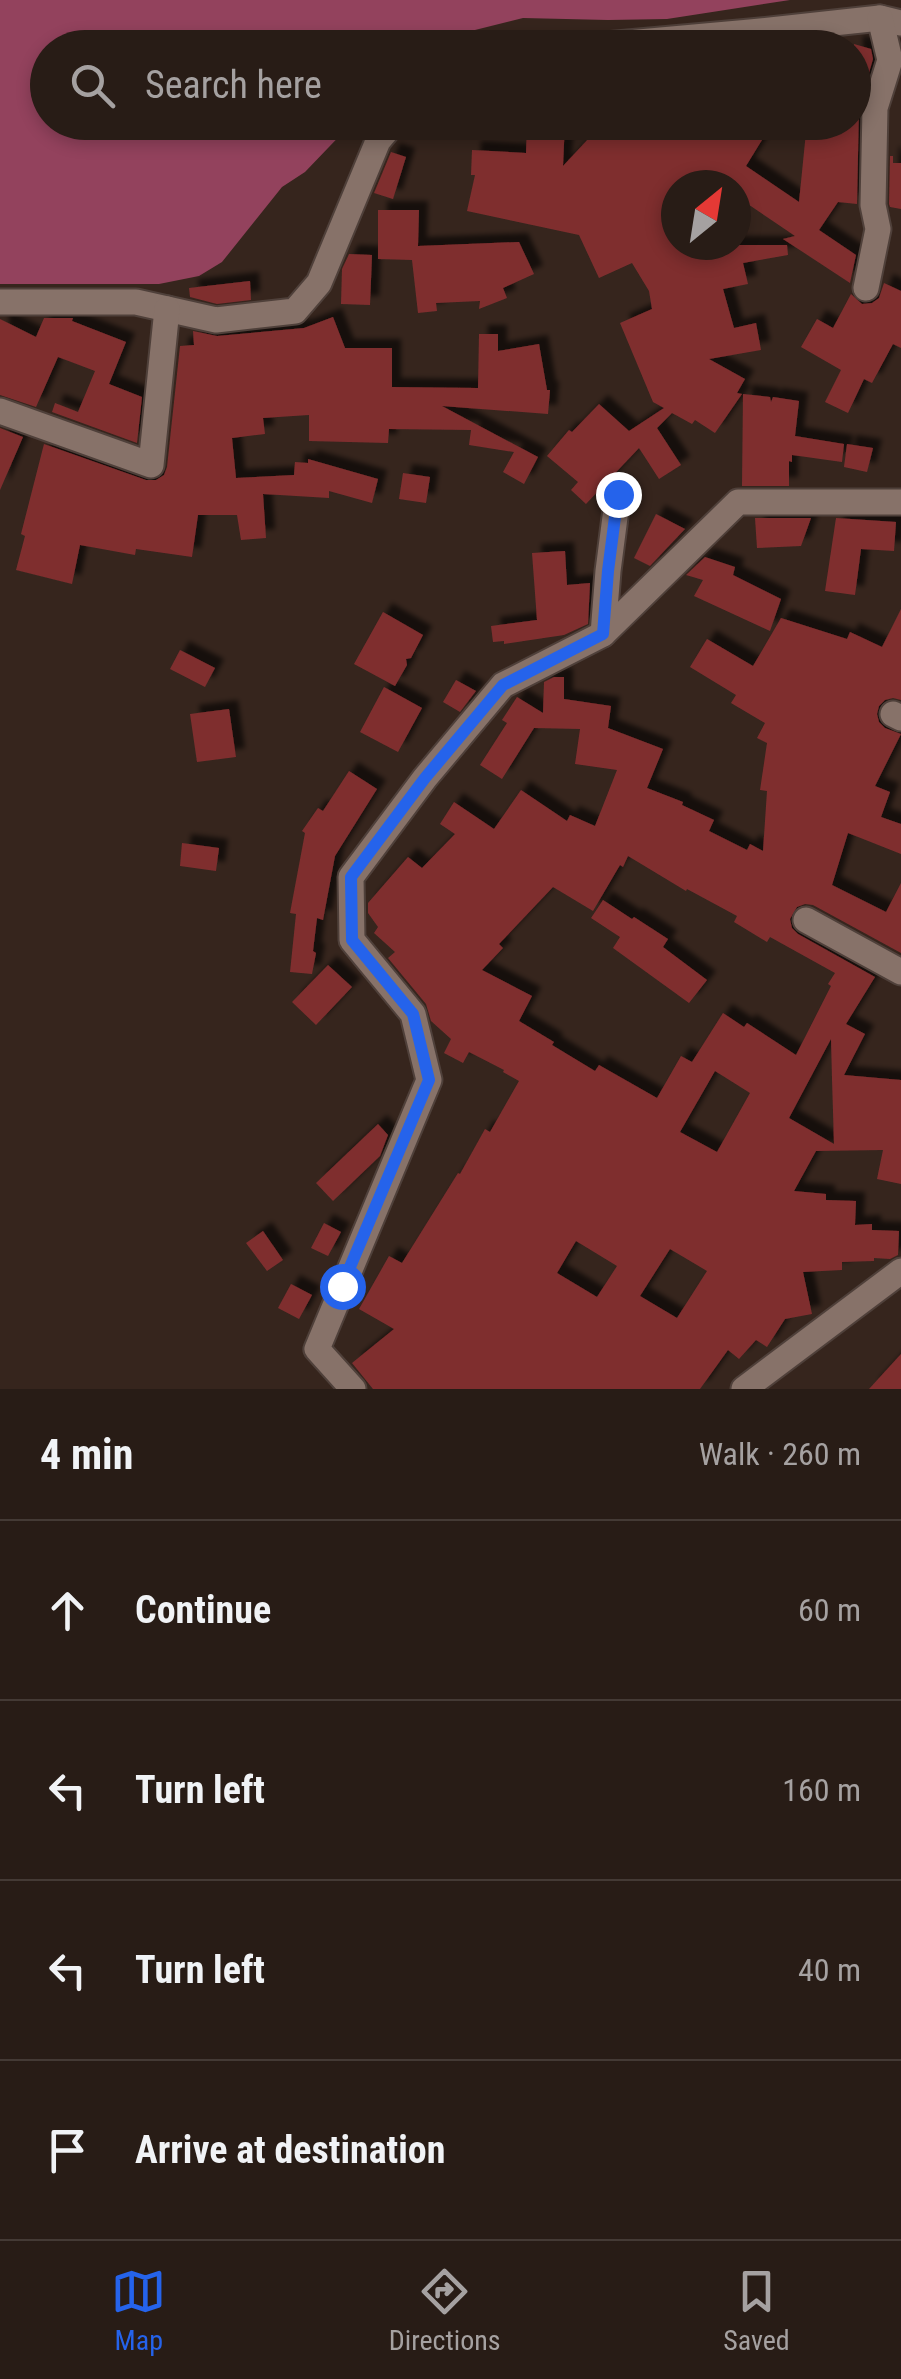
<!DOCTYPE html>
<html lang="en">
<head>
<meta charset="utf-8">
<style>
  :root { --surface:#281c16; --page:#342923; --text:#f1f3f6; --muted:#a5a1a1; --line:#443a35; --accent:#2563eb }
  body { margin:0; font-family:"Roboto Condensed",sans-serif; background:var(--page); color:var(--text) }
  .compass { position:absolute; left:661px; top:170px; width:90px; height:90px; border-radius:50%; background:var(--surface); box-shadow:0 5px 15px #0003; rotate:30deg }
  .stop { position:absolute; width:30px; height:30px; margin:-22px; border:8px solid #2563eb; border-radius:50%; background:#fff }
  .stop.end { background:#2563eb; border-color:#fff; box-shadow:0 2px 10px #0008 }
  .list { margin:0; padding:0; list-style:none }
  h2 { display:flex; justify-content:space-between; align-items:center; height:130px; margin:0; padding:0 40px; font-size:42px }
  h2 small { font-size:32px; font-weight:400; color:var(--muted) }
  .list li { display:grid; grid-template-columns:65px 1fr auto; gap:30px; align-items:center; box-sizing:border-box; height:180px; padding:0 40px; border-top:2px solid var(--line) }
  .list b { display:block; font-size:38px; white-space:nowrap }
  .list em { font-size:32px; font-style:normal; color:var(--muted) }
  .icon { flex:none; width:55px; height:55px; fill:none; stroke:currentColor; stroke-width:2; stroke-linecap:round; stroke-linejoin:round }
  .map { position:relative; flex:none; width:901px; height:1389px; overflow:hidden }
  .search { position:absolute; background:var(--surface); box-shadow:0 5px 15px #0003; left:30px; right:30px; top:30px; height:110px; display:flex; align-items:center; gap:25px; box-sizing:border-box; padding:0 35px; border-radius:55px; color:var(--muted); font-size:38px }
  .sheet { height:850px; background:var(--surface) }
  nav { display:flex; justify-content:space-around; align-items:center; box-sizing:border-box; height:140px; border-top:2px solid var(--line); background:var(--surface); font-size:28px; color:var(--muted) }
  nav a { display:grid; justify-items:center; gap:5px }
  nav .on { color:var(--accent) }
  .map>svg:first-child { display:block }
  .water { fill:#93425d }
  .building { fill:#7f2e2f; fill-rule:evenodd; filter:url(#shadow) }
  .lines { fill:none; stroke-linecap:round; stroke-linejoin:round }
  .minor-casing { stroke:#4f403a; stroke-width:29 }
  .minor { stroke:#877269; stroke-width:25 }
  .route { stroke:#2563eb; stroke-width:12 }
</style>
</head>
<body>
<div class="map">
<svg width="901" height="1389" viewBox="0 0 901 1389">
  <defs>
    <filter id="shadow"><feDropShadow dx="9" dy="-9" stdDeviation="2.5" flood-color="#0009"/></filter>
  </defs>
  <rect width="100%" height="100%" fill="#36251d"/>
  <path class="water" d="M0 0H790L667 19 608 20 523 18 435 40 422 47 48 48V122L352 123 305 172 282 187 222 262 199 276 159 284H0Z"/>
  <g class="building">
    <path d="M854 44 871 49 873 59 859 107 857 204 838 202 819 230 856 255 850 283 783 239 795 236 736 196V185H676V245H787L788 255 743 263 748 284 723 289 734 328 756 323 761 350 709 359 745 379 737 393 742 394 715 433 695 420 692 424 672 413 657 428 681 465 659 479 639 448 586 504 571 490 578 482 547 456 569 430 572 432 599 404 629 431 664 408 653 402 620 323 652 309 649 291 632 263 599 278 579 235 467 211 475 175H471L472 150 526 153 527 122H565L563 166 604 122H773L746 166 799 202 807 122H854Z"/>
    <path d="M391 152 406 157 393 199 374 193Z"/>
    <path d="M890 156H893V163H901V209L890 207 889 204Z"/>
    <path d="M378 210H419L418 246 519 242 534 274 503 288 507 298 479 309 480 301 436 303 437 311 418 313 412 260 378 259Z"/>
    <path d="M349 254 372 255 370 305 341 304 342 269Z"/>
    <path d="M250 281 251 300 217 304 190 297 189 288Z"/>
    <path d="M884 283 901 291V348L893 344 872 383 864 379 848 413 825 402 841 370 801 347 817 319 833 328 851 294 862 304 872 303 879 298Z"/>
    <path d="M333 317 345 348H392V387L478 388 479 334H498V351L539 344 547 390H550L548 414 442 406 538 457 524 484 503 472 514 452 469 445 471 430 389 429 388 443 309 441V415L263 418 265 434 232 438 236 478 294 475 295 462 308 463V459L378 479 372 503 329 491V498L263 494 266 538 241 540 237 515H198L192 557 136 549 135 555 80 545 72 584 16 570 25 536 21 534 44 444 146 480H156L164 475 167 467 180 346 194 345 193 331 217 336 304 328Z"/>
    <path d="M44 318H73L72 321 126 342 109 384 142 397 137 443 52 412 55 403 78 412 95 371 58 357 36 407 0 395V319L36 337Z"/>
    <path d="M743 394 770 397 771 402 773 397 799 401 795 436 844 444 842 462 792 455V462L789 461V486H742Z"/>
    <path d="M0 428 23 437 0 490Z"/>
    <path d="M847 444 873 448 867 472 844 467Z"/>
    <path d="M403 473 430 477 426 503 399 499Z"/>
    <path d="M656 514 685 529 650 566 634 558Z"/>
    <path d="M755 518H811L801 546 757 548Z"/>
    <path d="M836 518 896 522 894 551 861 549 855 595 825 591Z"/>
    <path d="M565 551 567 585 590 583 588 624 564 635 504 644V641L493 642 491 626 537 620 532 553Z"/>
    <path d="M705 557 735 567 733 575 781 599 770 631 694 596 703 580 686 575Z"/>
    <path d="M901 609V700L893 698 885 700 879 706 877 714 879 722 885 728 901 734 875 786 890 792 881 817 901 824V854L848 833 832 885 886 912 901 883V953L813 905 805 904 797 907 790 919 792 928 798 934 875 977 846 1024 865 1034 844 1075 901 1080V1184L877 1179 883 1150 816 1151 794 1191 826 1194V1200L856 1201 855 1225 872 1224V1230L899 1231 898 1255 890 1259 874 1258V1261L842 1262V1270L803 1272 812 1314 785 1319 767 1347 756 1340 739 1359 728 1350 700 1389H373L352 1363 394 1329 359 1309 389 1256 402 1263 458 1173 460 1174 485 1129 490 1132 519 1081 503 1072 504 1070 469 1052 463 1063 444 1053 451 1039 431 1021 426 1004 388 958 395 952 374 933 378 927 368 913V903L408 857 422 868 455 834 440 824 454 802 494 829 521 790 567 821 570 815 595 826 617 770 575 764 580 729 534 728 502 779 480 765 507 723 502 720 517 697 543 713 544 682 554 677H564V699L611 706 608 728 663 749 647 788 683 802 682 805 714 820 709 831 747 850 750 844 763 851 767 791 760 790 767 743 757 738 765 723 731 703 736 695 690 667 707 639 753 666 781 618 847 639 850 632 882 647ZM628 856 686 891 687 889 737 916 734 922 767 942 770 937 835 973 828 984 831 986 796 1055 747 1023 744 1027 723 1013 692 1062 681 1056 657 1098 599 1065 595 1071 552 1045 554 1042 519 1021 532 996 482 970 503 948 499 944 553 887 593 911 620 865 623 867ZM831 1039 832 1079 834 1144 789 1118ZM715 1071 750 1093 717 1152 680 1132ZM576 1241 617 1266 597 1297 557 1273ZM670 1249 707 1271 677 1318 640 1296Z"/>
    <path d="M383 612 423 635 411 658 406 659 407 665 395 686 354 664Z"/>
    <path d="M180 650 215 668 205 687 170 669Z"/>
    <path d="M456 680 476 691 460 712 443 702Z"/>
    <path d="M384 687 422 708 398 752 360 732Z"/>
    <path d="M229 709 236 757 197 762 190 714Z"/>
    <path d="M349 771 377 789 335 856 323 920 317 918 313 951 316 953 312 974 290 972 296 914 290 913 305 833 302 831 318 808 323 811Z"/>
    <path d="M182 843 219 848 216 871 180 866Z"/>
    <path d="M603 900 632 919 634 917 668 939 663 947 707 980 689 1003 613 948 620 937 591 918Z"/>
    <path d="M328 965 352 987 316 1025 292 1002Z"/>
    <path d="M378 1124 388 1135 380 1156 333 1201 316 1183Z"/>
    <path d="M324 1223 341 1232 328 1256 311 1248Z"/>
    <path d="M263 1231 283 1260 267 1271 246 1243Z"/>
    <path d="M291 1284 312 1295 299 1319 278 1308Z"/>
    <path d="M901 1354V1389H869Z"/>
  </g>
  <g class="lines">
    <g class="minor-casing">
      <g id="minor">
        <path d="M572 48 750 32 880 18 901 23"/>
        <path d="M866 288 878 229 873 205 875 108 890 60 880 18"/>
        <path d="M0 302H136L216 320 295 311 319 283 378 141 394 122"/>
        <path d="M0 411 151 465 167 309"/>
        <path d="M603 634 608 571 618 494"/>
        <path d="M893 714 901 718"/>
        <path d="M806 920 901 972"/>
        <path d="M353 1389 317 1349 429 1080 413 1014 352 940 351 877 425 778 503 685 603 634 738 502H901"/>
        <path d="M744 1389 901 1271"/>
      </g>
    </g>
    <use href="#minor" class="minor"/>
  </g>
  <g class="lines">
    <path class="route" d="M342 1286 429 1080 413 1014 352 940 351 877 425 778 503 685 603 634 608 571 618 494"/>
  </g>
</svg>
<svg class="compass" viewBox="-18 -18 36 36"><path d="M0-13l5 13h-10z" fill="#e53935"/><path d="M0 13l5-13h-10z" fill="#a5a1a1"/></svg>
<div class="stop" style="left:342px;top:1286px"></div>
<div class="stop end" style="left:618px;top:494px"></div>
<div class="search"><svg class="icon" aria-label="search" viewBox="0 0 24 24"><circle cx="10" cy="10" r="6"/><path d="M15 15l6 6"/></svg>Search here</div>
</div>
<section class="sheet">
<h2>4 min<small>Walk · 260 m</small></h2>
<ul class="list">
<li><svg class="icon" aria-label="ahead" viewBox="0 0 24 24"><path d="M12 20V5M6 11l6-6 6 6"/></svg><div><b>Continue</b></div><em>60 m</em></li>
<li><svg class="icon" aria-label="left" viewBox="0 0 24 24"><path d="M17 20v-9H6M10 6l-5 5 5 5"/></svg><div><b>Turn left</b></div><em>160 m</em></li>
<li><svg class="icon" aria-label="left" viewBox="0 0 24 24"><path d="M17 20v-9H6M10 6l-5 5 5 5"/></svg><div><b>Turn left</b></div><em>40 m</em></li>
<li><svg class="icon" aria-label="arrive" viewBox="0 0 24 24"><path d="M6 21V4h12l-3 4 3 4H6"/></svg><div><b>Arrive at destination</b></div></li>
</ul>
</section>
<nav>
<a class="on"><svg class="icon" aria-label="map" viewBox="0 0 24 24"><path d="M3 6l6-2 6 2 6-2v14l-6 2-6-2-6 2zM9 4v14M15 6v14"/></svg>Map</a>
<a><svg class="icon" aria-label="directions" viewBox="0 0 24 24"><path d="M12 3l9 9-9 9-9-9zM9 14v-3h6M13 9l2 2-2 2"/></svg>Directions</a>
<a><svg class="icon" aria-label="saved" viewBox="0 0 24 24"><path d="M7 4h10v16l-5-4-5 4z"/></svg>Saved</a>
</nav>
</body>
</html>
